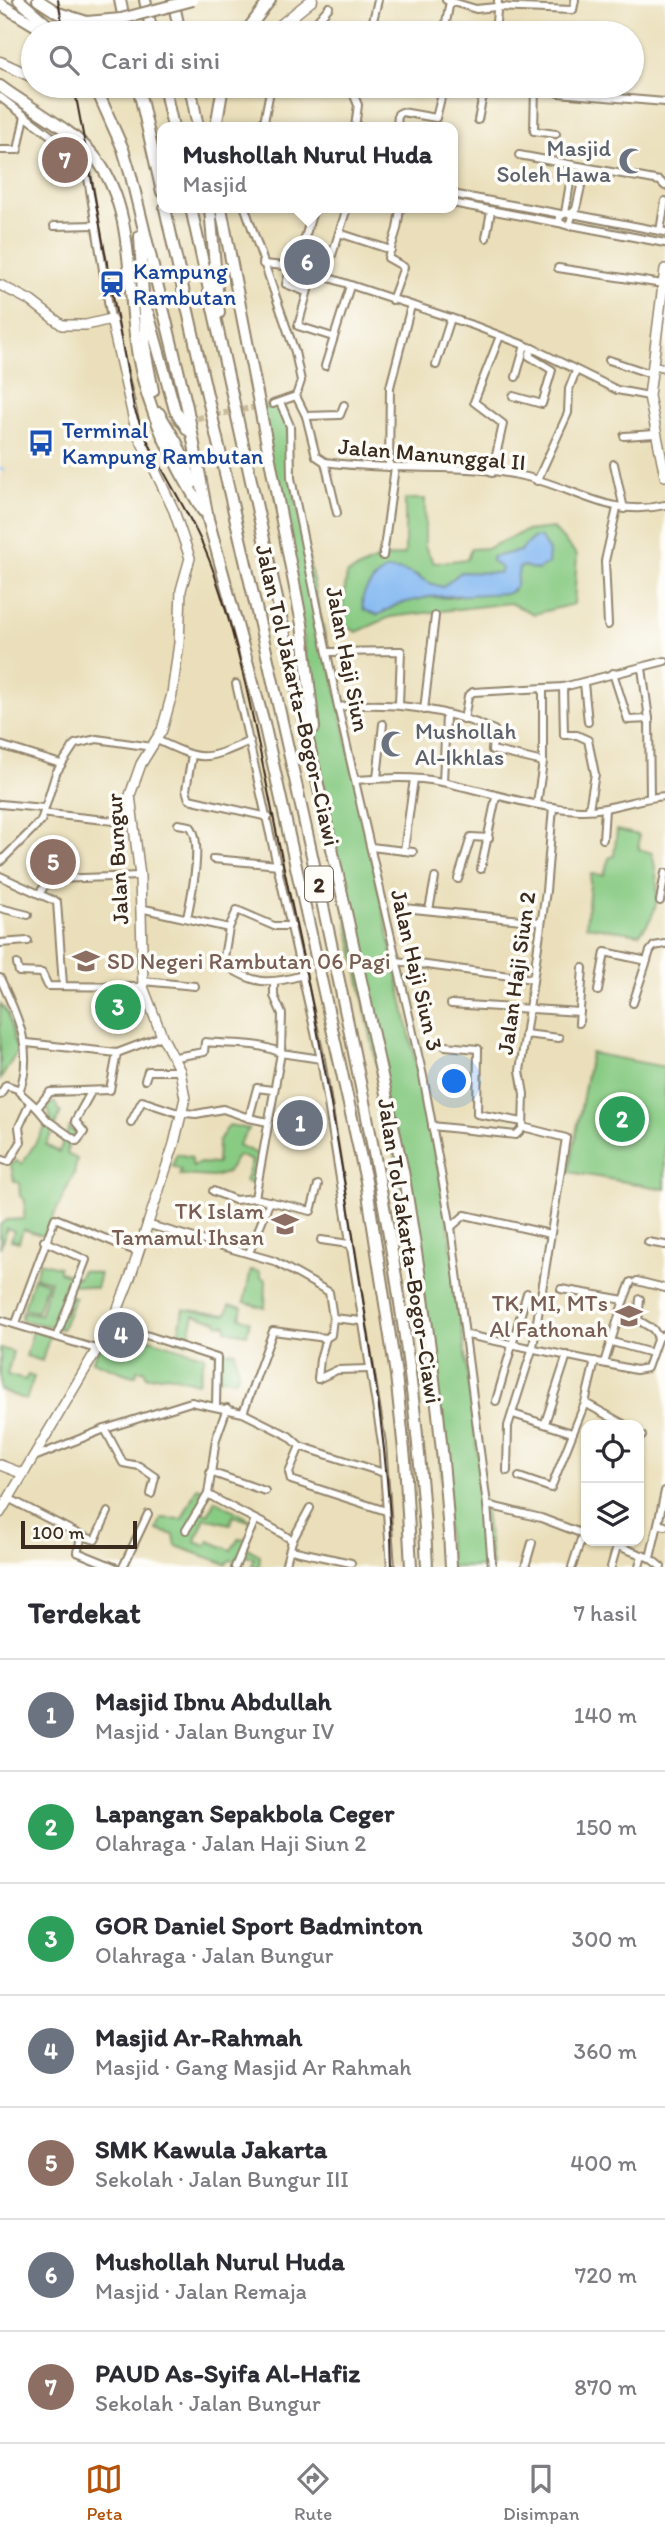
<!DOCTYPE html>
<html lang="id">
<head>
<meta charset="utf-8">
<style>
  :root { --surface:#fff; --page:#f2f2f3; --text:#2b2b33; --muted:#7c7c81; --line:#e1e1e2; --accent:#b45309 }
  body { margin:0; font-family:Itim,sans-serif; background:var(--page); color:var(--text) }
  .controls { position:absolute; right:21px; bottom:21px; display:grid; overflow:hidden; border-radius:14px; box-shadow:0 2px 5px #0004 }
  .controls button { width:63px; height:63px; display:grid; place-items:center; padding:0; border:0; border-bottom:2px solid var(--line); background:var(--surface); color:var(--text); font:35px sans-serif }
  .scale { position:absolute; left:21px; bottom:18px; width:116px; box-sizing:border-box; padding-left:7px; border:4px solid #3b2a1e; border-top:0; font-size:19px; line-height:24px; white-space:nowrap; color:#3b2a1e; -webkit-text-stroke:5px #fdfcf7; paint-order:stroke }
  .you { position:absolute; left:455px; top:1082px; width:24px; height:24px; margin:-18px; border:5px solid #fff; border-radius:50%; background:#1a73e8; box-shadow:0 0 0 10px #1a73e833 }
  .badge { display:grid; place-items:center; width:46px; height:46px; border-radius:50%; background:var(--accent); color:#fff; font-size:23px; font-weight:700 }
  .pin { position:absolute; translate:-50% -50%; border:4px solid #fff; box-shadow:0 2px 7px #0006 }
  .popup { position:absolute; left:157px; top:122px; width:301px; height:91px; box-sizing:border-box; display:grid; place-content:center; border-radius:14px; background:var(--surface); filter:drop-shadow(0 2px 5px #0005); font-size:23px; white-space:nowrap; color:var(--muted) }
  .popup b { font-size:26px; color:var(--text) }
  .popup::after { content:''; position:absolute; left:50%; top:100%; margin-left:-14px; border:14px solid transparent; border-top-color:var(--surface) }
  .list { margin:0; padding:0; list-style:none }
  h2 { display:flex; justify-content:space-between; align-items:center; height:91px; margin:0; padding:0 28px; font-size:30px }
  h2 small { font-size:23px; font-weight:400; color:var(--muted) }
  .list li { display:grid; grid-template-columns:46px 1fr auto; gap:21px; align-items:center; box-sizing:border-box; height:112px; padding:0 28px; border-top:2px solid var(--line) }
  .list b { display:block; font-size:26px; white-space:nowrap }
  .list p { margin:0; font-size:23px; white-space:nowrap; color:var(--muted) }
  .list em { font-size:23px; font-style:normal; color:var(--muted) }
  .icon { flex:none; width:38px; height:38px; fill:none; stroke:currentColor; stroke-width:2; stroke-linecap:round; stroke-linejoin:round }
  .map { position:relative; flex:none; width:665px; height:1567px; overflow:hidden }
  .search { position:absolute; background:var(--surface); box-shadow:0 2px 5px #0004; left:21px; right:21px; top:21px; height:77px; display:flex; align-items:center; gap:18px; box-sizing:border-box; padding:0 24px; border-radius:38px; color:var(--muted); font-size:26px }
  .sheet { height:875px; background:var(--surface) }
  nav { display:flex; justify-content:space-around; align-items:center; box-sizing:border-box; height:98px; border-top:2px solid var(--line); background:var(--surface); font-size:19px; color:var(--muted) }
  nav a { display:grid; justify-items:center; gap:4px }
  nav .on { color:var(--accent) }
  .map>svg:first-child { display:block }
  .green { fill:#88cb83; stroke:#627a50; stroke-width:2; fill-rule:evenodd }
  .water { fill:#85b9f2; stroke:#607288; stroke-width:2 }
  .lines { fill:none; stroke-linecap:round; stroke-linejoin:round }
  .stream { stroke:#85b9f2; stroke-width:2.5 }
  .street-tunnel { stroke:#c7bb9b; stroke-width:6; stroke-dasharray:6 3; stroke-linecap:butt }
  .street-casing { stroke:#92846c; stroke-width:10 }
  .secondary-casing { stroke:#92846c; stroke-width:12 }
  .primary-casing { stroke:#92846c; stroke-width:13 }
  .highway-casing { stroke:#92846c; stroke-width:14 }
  .street { stroke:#fff; stroke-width:6 }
  .secondary { stroke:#fff; stroke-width:9 }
  .primary { stroke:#fff; stroke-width:10 }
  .highway { stroke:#fff; stroke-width:10 }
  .tram { stroke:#3b2a1e; stroke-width:2 }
  .highway-bridge-casing { stroke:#92846c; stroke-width:14; stroke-linecap:butt }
  .highway-bridge { stroke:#fff; stroke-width:10 }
  .labels { text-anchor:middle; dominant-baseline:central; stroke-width:7; stroke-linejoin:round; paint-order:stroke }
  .shield { fill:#fdfcf7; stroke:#75695f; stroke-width:2 }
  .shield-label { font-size:21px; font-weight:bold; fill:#3b2a1e }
  .worship-label { font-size:23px; fill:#5b616d; stroke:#fdfcf7; text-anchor:end }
  .transit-label { font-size:23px; fill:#164399; stroke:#fdfcf7; text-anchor:start }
  .street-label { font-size:23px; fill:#3b2a1e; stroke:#fdfcf7 }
  .education-label { font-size:23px; fill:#785e54; stroke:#fdfcf7; text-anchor:end }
</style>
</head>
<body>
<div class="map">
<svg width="665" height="1567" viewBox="0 0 665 1567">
  <rect width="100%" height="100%" fill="#fdfcf7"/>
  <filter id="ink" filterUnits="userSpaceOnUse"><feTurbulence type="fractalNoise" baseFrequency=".0143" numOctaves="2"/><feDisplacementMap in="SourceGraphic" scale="14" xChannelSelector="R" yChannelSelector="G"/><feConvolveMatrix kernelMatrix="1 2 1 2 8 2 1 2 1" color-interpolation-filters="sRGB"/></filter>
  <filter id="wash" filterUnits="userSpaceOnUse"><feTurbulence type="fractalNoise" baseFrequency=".00686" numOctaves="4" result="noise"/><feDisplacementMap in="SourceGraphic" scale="28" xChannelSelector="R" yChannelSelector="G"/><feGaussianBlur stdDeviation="1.57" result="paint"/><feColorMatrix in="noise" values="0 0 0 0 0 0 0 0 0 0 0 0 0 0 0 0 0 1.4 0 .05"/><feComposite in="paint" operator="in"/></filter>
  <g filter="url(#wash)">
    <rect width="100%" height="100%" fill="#eadfba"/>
    <g class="green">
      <path d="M280 402 287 414 291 478 446 1204 492 1567H450L426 1307 319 781 302 624 258 407Z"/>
      <path d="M405 499H425V547L434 563 467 559 471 549 488 548 525 531 553 528 577 555 574 604 534 614 510 603 390 617 357 632 340 624 347 574 376 560 405 554ZM533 538 537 570 524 566 519 568 513 591 469 594 450 598 428 597 398 604 378 615 370 613 373 583 379 575H417L431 585 443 587 457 575 499 573 502 569 498 556 520 551Z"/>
      <path d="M617 830 639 835V849L652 853C659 884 663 910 639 934L586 926 591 874 604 875 609 858 614 856Z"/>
      <path d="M0 1004 8 1013 17 1052 0 1080Z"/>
      <path d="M591 1053 665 1067V1189L569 1172Z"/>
      <path d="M54 1102 61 1112 46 1145 59 1152 69 1128 78 1134 79 1139 69 1138 67 1154 77 1159 74 1174 44 1236 23 1229 19 1242 11 1240 14 1231 7 1228 0 1248V1225L6 1220 24 1219 25 1200 20 1196 19 1183 14 1181 11 1165 16 1161 22 1164 51 1118 47 1106Z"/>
      <path d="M229 1125 249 1129 238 1145 260 1155 254 1184 245 1182 252 1161 238 1155 227 1173 213 1177 180 1175 181 1170 172 1166 177 1154 191 1157 193 1167 199 1163 217 1164 218 1142Z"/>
      <path d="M39 1262 59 1267V1272L78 1278 82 1270 100 1274 96 1288 65 1283 63 1294 75 1297 62 1329 21 1320 23 1311 40 1315 50 1281 35 1277Z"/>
      <path d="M251 1270 260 1272V1277L266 1280 265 1308 244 1302Z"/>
      <path d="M33 1278 47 1283 37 1312 24 1308Z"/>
      <path d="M229 1305 242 1307 240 1317 250 1321 247 1334 226 1330V1325L218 1324 217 1321 194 1315 187 1343 177 1341 183 1309 226 1315Z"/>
      <path d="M33 1330 50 1335 42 1361 26 1356Z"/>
      <path d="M133 1334 205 1356 198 1383 168 1375 147 1377 144 1370H137L136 1376 129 1375 92 1361 105 1337 114 1340 112 1347 128 1354 132 1350Z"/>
      <path d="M0 1348 13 1352 7 1375 25 1380 28 1375 34 1377 26 1400 0 1390Z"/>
      <path d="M235 1351 238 1376 235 1379 219 1378 220 1352Z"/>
      <path d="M197 1487 208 1491 201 1511 208 1514 215 1500 256 1523 233 1516 230 1524 205 1518 195 1542 206 1546 209 1541 231 1550 239 1538 248 1539 245 1547 260 1555 259 1567H252L254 1558 240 1555 238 1561 230 1560 226 1564 176 1546 174 1535 157 1530 161 1518 182 1519Z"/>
    </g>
    <path class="water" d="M540 537 549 551 548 564 537 570 524 566 519 568 516 586 509 593 428 597 398 604 378 615 364 610C357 594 373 580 385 570 414 567 419 583 443 587L461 572 499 573 502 569 492 561V557L520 551 533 538Z"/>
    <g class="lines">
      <path class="stream" d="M0 468 4 471"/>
    </g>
  </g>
  <g filter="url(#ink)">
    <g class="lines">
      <path class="street-tunnel" d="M144 428 273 404"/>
      <g class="street-casing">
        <g id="street">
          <path d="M446 0 476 9 496 7 573 10 575 0"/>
          <path d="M307 33 329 7"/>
          <path d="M370 33 378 0"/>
          <path d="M444 33 450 1"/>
          <path d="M495 33 498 0"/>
          <path d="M350 86 358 105 355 127"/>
          <path d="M535 86 534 131 556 134"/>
          <path d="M571 86 570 94 665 102"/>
          <path d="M558 93 570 94"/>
          <path d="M0 97 75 154 87 172 111 319"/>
          <path d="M478 120 485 86"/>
          <path d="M263 127 271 86"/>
          <path d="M397 127 398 114 402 112 436 118 444 86"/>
          <path d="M0 150H18L25 116"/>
          <path d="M519 155 660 181 665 186"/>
          <path d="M452 194 561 214"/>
          <path d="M452 203 559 223"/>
          <path d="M245 208 295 352 301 381 296 396"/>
          <path d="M565 213 573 165"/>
          <path d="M571 214 576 209 585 168"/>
          <path d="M572 216 569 226 559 223 560 216 567 213 665 232"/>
          <path d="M571 225 665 243"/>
          <path d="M54 226 96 225"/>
          <path d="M660 231 665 201"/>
          <path d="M339 233 391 250"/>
          <path d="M486 238 491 211"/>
          <path d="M263 264 296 267 475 326 532 348 617 390 649 396"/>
          <path d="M291 266 286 284 306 292"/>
          <path d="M296 267 314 208"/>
          <path d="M558 268 663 284"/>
          <path d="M313 272 298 326 333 337"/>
          <path d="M325 277 347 208"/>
          <path d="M392 300 404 267 388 258 397 229 400 209"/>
          <path d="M609 360 651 374"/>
          <path d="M436 365 451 318"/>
          <path d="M652 365 665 368"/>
          <path d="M325 366 350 286"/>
          <path d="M516 377 525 345"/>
          <path d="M513 396 542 404 552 370 529 356 532 348"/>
          <path d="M280 402 290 426 291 478 338 707 423 1076 451 1227 487 1505 541 1518 586 1535"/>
          <path d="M273 404 296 396 306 416 316 456 325 462C389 472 466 462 527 477 578 489 610 518 665 505"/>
          <path d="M306 416 340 415 344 405"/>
          <path d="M624 436 655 434"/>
          <path d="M325 462 337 513"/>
          <path d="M614 464 624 509"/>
          <path d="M389 467 390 387 411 306"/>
          <path d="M492 473 503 424 474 402 500 336"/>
          <path d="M537 481 568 413 569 389 576 371"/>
          <path d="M383 556 395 467"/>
          <path d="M608 625 605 561 617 508"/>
          <path d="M329 652 401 651 399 704"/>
          <path d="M613 673 628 720 649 719 642 668"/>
          <path d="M584 683 588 722"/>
          <path d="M236 684 321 1059 382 1443 391 1567"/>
          <path d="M563 687 564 735H577L588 740 595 774 589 809"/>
          <path d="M338 707C390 700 446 709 494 730L492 750 543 762"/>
          <path d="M424 710 435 616"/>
          <path d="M649 719 650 797"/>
          <path d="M464 720 468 696 473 692 563 687 665 661"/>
          <path d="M157 740C204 762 204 761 250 741"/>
          <path d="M0 745 61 764"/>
          <path d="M192 755 186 790 189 799 268 817"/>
          <path d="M377 778 383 724"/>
          <path d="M356 780C385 778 414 776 442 782 488 791 532 808 580 810 610 811 636 798 665 796"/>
          <path d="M443 782 446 716"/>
          <path d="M0 804 43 808"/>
          <path d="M537 804 543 762V689"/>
          <path d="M49 814 133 823"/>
          <path d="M178 824 190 826C204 841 191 898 187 918"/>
          <path d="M603 839 605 809"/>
          <path d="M371 847 413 852"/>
          <path d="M404 851 414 779"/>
          <path d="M213 859 279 865"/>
          <path d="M0 862 41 821 56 773 75 744 97 739 152 747"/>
          <path d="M481 869 496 797"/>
          <path d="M0 876 39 894 48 881 54 879 140 876"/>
          <path d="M458 879 471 837 489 838"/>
          <path d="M39 894 57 902 63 985"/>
          <path d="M660 901 665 873"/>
          <path d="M0 908 28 915"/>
          <path d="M140 908 229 928 223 963C253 985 269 985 303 975"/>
          <path d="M404 908 541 922"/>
          <path d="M429 910 435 878"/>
          <path d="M229 928 237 910 274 926H292"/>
          <path d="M0 943 28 941"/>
          <path d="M396 961 533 979"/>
          <path d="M17 964 19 972 42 973 48 986 143 987"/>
          <path d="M0 978C17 1015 35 1050 19 1092L37 1108"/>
          <path d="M143 981 195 986"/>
          <path d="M598 991 605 952 647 961"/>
          <path d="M633 1003 650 951 654 946 665 944"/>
          <path d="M451 1004 580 1012"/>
          <path d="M579 1023 583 968"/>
          <path d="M525 1034 559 1038"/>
          <path d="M27 1043 117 1053 162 1036"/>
          <path d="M445 1046 478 1049 477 1114 523 1122"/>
          <path d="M175 1057 204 1052 205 1042C232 1045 255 1041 281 1053L282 1014 274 996V984"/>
          <path d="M145 1080 148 1071H180"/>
          <path d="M91 1092 75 1121 84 1132 77 1141 47 1120 37 1108 50 1092 110 1090 117 1053"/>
          <path d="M0 1095 6 1085 20 1090"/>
          <path d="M249 1118 268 1122"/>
          <path d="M131 1122 142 1101 175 1112 196 1114 223 1109 249 1118 257 1088 272 1090"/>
          <path d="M432 1126 516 1135 523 1128"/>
          <path d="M0 1159 9 1162 21 1142 19 1127 30 1103"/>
          <path d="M318 1185 311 1211 255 1198 281 1053 321 1059"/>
          <path d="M213 1191 235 1200 255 1198"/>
          <path d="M146 1224 274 1261 329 1292 333 1318"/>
          <path d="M451 1227 465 1215 550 1234"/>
          <path d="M321 1240 349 1244"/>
          <path d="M44 1241 86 1260 57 1335"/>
          <path d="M648 1242 665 1245"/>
          <path d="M249 1253 270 1201"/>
          <path d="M637 1281 665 1288"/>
          <path d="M561 1289 624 1300 604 1363"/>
          <path d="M640 1299 638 1320 653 1329 658 1337"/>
          <path d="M624 1300 631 1282"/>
          <path d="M0 1320 96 1349"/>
          <path d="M16 1323 55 1218 138 1252"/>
          <path d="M112 1324 217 1358 216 1406"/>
          <path d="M467 1335 636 1370 647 1368 658 1337 665 1335"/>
          <path d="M326 1338 331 1335 333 1318 361 1321"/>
          <path d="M612 1342 652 1353"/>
          <path d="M318 1379 337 1370 369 1369"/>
          <path d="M496 1401 527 1293"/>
          <path d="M585 1403 625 1425"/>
          <path d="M227 1408 216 1439 208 1494C225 1506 284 1531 292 1541"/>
          <path d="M243 1413 273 1331 326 1338 320 1359 318 1379"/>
          <path d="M513 1414 572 1433"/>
          <path d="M545 1423 567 1355"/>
          <path d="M105 1429 123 1463 139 1466 155 1477 151 1494"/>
          <path d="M639 1434 642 1436"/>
          <path d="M300 1446 289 1472 291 1480 386 1511"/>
          <path d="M34 1457 105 1429 191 1402 243 1413 289 1436 300 1446 384 1473"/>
          <path d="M507 1471 508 1426 533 1347 566 1138 523 1127 524 1094 520 1071 546 891 553 807"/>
          <path d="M210 1472 265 1491"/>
          <path d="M519 1477 551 1488 585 1403 595 1361"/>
          <path d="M8 1498 82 1536 77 1552 114 1567"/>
          <path d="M487 1505 492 1567"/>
          <path d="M658 1524 665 1491"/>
          <path d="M186 1530 208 1494"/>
          <path d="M82 1536 95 1540 108 1512"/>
          <path d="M604 1541 650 1558 658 1524 665 1526"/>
          <path d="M291 1550 351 1563"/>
          <path d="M650 1558 661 1567"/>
          <path d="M123 1567 148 1514"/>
          <path d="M235 1567 254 1522"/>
          <path d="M285 1567 292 1541 310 1508"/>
          <path d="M525 1567 532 1543"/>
          <path d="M572 1567 583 1533"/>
          <path d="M611 1567 617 1546"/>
          <path d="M639 1567 642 1555"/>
        </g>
      </g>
      <g class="secondary-casing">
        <g id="secondary">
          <path d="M665 269 649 396 665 476"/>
          <path d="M0 285 31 301 62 325H86L111 319 136 430 174 511 190 558 181 590 179 643 172 694 162 730 141 764 130 795 140 876 143 987 162 1036 180 1071 185 1098 174 1144 130 1278 112 1324 0 1513"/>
          <path d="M0 1465 21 1473"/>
        </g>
      </g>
      <g class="primary-casing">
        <g id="primary">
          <path d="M271 33 312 0"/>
          <path d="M0 62 33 77"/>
        </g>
      </g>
      <g class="highway-casing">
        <g id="highway">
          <path d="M19 0 57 33"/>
          <path d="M38 0 58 13 87 22"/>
          <path d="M120 0 127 33"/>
          <path d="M145 0 152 33"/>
          <path d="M173 0 180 33"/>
          <path d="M0 4 48 33"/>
          <path d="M245 33 270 0"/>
          <path d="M0 86C28 107 73 130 94 156 137 209 126 291 138 356 148 413 173 462 203 511"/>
          <path d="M95 86 123 149 131 176 187 407 208 519 264 723 366 1181 396 1375 405 1460 411 1567"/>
          <path d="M138 86 162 192"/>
          <path d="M164 86 173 127"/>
          <path d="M190 86 198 127"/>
          <path d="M216 127 223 86"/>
          <path d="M165 208C220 459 282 710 335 962 378 1163 418 1362 427 1567"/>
          <path d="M191 208 403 1171C425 1303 444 1434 451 1567"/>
          <path d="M210 208 219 313"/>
          <path d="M221 208 302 624 314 728"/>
          <path d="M140 236 146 355 153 391"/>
          <path d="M148 313 175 410 188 430"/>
          <path d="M159 413 177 443 193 483"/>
        </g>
      </g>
      <use href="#street" class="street"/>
      <use href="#secondary" class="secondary"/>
      <use href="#primary" class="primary"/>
      <use href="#highway" class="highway"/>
      <g class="tram">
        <path d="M58 0 64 33"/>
        <path d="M74 86 134 408C154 465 193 513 213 570 247 668 263 772 285 873 314 1004 338 1136 358 1269 374 1368 390 1467 392 1567"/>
      </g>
      <g class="highway-bridge-casing">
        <path id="highway-bridge" d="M87 22 121 19 193 0"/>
      </g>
      <use href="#highway-bridge" class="highway-bridge"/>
    </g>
  </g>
  <defs>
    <g id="mosque-bare" transform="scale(2.1)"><path d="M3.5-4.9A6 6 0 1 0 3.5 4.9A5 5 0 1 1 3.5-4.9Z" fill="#6b7280" stroke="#fdfcf7" stroke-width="2.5" paint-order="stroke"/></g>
    <g id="station-bare" transform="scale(2.1)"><path d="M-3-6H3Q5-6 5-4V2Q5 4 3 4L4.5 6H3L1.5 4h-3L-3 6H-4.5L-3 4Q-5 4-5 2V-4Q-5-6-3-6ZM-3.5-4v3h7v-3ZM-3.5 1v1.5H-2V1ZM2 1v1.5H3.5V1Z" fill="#1a4fb4" stroke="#fdfcf7" stroke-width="2.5" paint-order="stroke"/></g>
    <g id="bus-bare" transform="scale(2.1)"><path d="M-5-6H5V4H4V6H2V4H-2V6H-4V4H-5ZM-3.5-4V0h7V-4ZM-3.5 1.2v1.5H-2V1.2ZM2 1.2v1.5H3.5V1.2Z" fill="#1a4fb4" stroke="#fdfcf7" stroke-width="2.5" paint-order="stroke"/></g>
    <g id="school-bare" transform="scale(2.1)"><path d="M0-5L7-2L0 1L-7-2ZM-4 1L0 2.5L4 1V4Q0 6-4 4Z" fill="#8d6e63" stroke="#fdfcf7" stroke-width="2.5" paint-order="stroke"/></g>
  </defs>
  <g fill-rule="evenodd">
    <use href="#mosque-bare" x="632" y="161"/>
    <use href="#station-bare" x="112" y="284"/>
    <use href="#bus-bare" x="41" y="443"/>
    <use href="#mosque-bare" x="394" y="744"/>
    <use href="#school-bare" x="86" y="961"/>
    <use href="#school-bare" x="285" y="1224"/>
    <use href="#school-bare" x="629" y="1316"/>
  </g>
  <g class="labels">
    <rect class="shield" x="305" y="866.5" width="28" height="35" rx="5"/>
    <g class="shield-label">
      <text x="319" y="884">2</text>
    </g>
    <g class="worship-label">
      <text x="611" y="148">Masjid<tspan x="611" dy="26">Soleh Hawa</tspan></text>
      <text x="415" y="731" text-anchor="start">Mushollah<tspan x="415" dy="26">Al-Ikhlas</tspan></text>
    </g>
    <g class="transit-label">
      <text x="133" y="271">Kampung<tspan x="133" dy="26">Rambutan</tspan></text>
      <text x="62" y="430">Terminal<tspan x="62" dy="26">Kampung Rambutan</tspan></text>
    </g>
    <g class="street-label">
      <text transform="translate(432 454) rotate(5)">Jalan Manunggal II</text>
      <text transform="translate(348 659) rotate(79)">Jalan Haji Siun</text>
      <text transform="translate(298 695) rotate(77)">Jalan Tol Jakarta–Bogor–Ciawi</text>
      <text transform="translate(117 859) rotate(-93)">Jalan Bungur</text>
      <text transform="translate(417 970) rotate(77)">Jalan Haji Siun 3</text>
      <text transform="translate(516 973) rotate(-82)">Jalan Haji Siun 2</text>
      <text transform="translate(410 1251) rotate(81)">Jalan Tol Jakarta–Bogor–Ciawi</text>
    </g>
    <g class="education-label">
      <text x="107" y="961" text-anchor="start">SD Negeri Rambutan 06 Pagi</text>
      <text x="264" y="1211">TK Islam<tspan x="264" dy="26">Tamamul Ihsan</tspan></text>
      <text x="608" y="1303">TK, MI, MTs<tspan x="608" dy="26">Al Fathonah</tspan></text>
    </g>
  </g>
</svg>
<div class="controls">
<button><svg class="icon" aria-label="locate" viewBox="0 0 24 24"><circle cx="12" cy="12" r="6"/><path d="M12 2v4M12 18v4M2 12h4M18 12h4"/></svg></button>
<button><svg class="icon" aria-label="layers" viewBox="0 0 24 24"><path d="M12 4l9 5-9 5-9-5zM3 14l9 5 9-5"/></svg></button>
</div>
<div class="scale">100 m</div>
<div class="you"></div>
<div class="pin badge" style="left:300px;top:1123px;background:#6b7280">1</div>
<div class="pin badge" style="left:622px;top:1119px;background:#2e9e5b">2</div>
<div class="pin badge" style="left:118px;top:1007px;background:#2e9e5b">3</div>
<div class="pin badge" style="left:121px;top:1335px;background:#6b7280">4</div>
<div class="pin badge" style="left:53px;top:862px;background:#8d6e63">5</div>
<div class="pin badge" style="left:307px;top:262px;background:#6b7280">6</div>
<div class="popup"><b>Mushollah Nurul Huda</b>Masjid</div>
<div class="pin badge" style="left:65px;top:160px;background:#8d6e63">7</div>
<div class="search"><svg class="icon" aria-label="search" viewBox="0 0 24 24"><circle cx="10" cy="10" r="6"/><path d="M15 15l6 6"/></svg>Cari di sini</div>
</div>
<section class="sheet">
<h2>Terdekat<small>7 hasil</small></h2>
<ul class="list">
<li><span class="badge" style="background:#6b7280">1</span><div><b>Masjid Ibnu Abdullah</b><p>Masjid · Jalan Bungur IV</p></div><em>140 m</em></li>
<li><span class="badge" style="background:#2e9e5b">2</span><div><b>Lapangan Sepakbola Ceger</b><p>Olahraga · Jalan Haji Siun 2</p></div><em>150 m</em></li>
<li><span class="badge" style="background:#2e9e5b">3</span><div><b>GOR Daniel Sport Badminton</b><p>Olahraga · Jalan Bungur</p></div><em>300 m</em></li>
<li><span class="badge" style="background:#6b7280">4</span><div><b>Masjid Ar-Rahmah</b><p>Masjid · Gang Masjid Ar Rahmah</p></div><em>360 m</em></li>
<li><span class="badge" style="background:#8d6e63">5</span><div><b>SMK Kawula Jakarta</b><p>Sekolah · Jalan Bungur III</p></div><em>400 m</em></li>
<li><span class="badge" style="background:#6b7280">6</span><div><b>Mushollah Nurul Huda</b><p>Masjid · Jalan Remaja</p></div><em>720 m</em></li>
<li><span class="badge" style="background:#8d6e63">7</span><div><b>PAUD As-Syifa Al-Hafiz</b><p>Sekolah · Jalan Bungur</p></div><em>870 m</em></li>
</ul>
</section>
<nav>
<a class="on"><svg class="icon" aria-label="map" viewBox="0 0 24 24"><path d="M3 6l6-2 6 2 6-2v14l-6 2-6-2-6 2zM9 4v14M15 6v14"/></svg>Peta</a>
<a><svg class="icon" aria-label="directions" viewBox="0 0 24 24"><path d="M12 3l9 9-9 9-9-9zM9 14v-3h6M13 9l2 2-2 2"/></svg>Rute</a>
<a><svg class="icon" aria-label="saved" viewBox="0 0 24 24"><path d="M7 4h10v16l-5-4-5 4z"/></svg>Disimpan</a>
</nav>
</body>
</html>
